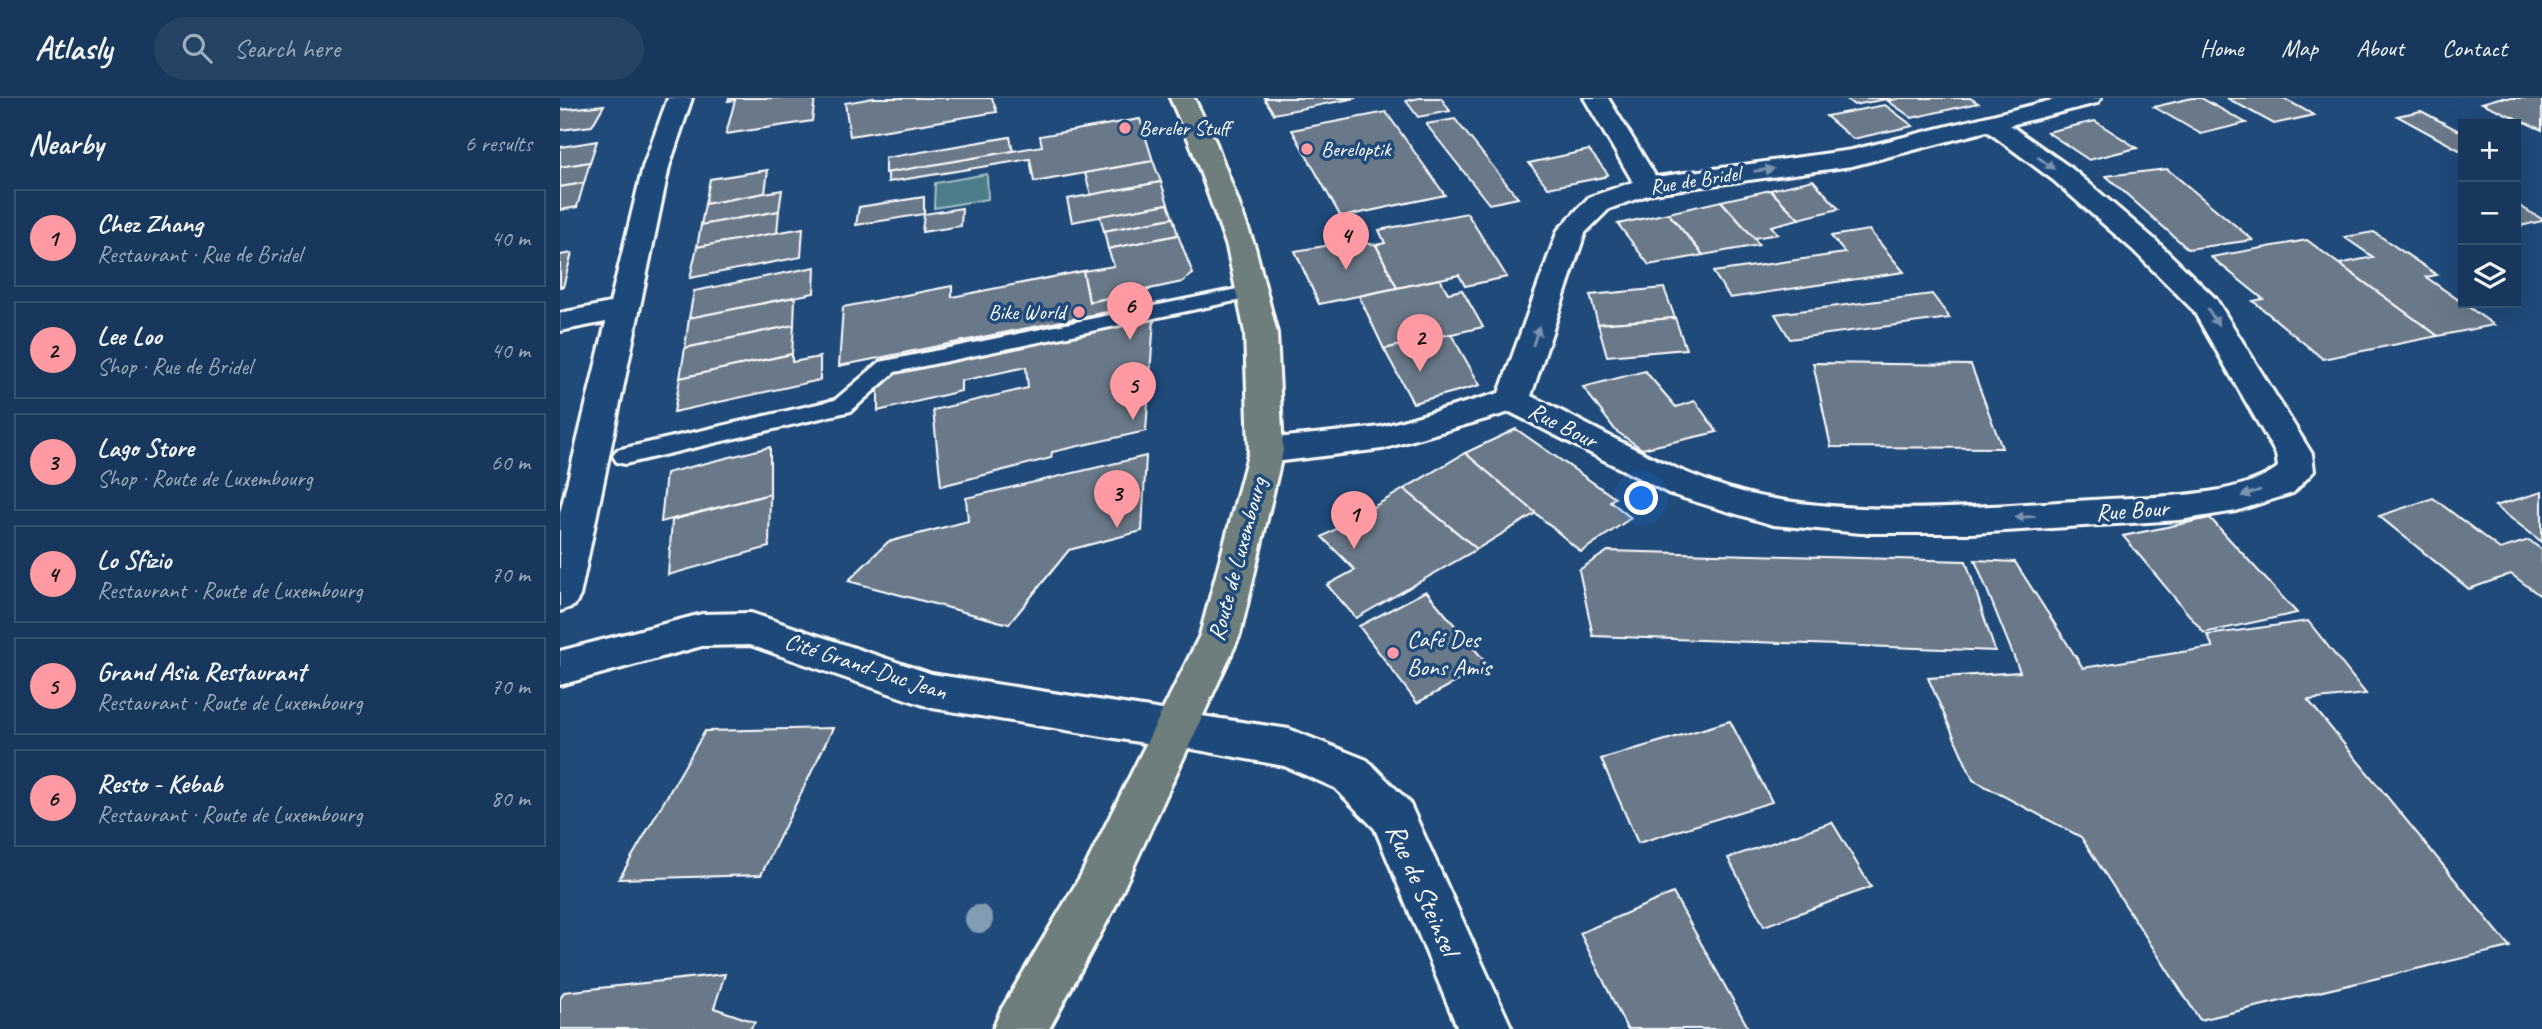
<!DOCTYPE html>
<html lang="en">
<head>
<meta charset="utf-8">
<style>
  :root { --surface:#17385c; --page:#244365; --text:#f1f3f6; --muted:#9eacbb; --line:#365272; --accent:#ff9aa2 }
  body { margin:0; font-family:Caveat,sans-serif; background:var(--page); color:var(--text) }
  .controls { position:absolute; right:21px; top:21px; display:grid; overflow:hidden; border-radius:0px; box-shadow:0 7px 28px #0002 }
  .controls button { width:63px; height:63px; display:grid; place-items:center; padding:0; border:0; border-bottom:2px solid var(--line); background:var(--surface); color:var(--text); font:35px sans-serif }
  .you { position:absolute; left:1082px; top:401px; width:24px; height:24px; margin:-18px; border:5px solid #fff; border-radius:50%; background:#1a73e8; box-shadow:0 0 0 10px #1a73e833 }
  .badge { display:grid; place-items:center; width:46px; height:46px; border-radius:50%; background:var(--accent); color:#111; font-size:23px; font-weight:700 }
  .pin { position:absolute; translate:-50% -58px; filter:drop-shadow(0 2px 4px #0008) }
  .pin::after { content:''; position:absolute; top:37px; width:24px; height:21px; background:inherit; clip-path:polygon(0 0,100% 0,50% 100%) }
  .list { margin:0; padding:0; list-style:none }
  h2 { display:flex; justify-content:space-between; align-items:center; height:91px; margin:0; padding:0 28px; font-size:30px }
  h2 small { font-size:23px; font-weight:400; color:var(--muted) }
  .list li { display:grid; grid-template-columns:46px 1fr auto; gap:21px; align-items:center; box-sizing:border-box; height:98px; margin:0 14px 14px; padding:0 14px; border:2px solid var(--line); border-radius:0px }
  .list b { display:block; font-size:26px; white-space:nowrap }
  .list p { margin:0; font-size:23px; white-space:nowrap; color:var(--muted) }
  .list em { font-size:23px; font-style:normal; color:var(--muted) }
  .icon { flex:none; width:38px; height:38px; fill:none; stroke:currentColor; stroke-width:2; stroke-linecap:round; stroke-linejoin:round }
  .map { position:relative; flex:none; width:1982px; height:931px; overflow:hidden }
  header { display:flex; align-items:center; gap:42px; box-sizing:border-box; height:98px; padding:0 35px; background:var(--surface); border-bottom:2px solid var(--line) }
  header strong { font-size:33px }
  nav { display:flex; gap:38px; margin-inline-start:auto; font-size:24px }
  .search { width:490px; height:63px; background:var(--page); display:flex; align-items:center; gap:18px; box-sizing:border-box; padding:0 24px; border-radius:38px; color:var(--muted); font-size:26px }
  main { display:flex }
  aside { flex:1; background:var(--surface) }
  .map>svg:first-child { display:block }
  .green { fill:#4c7e8a; stroke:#a6bec4; stroke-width:2 }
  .building { fill:#6b7989; stroke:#fff; stroke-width:2 }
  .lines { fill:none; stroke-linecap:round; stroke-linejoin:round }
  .lane-casing { stroke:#fff; stroke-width:6 }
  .street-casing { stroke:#fff; stroke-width:6 }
  .secondary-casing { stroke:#fff; stroke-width:6 }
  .primary-casing { stroke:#fff; stroke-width:6 }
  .lane { fill:#1f4a7a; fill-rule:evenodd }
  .street { fill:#1f4a7a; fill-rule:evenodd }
  .secondary { fill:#1f4a7a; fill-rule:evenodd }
  .primary { fill:#6d7e7c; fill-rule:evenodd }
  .tree { fill:#819cb3 }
  .oneway { fill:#7992af }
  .poi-dot { fill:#ff9aa2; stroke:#1f4a7a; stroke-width:2.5 }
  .labels { text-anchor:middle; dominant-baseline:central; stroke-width:7; stroke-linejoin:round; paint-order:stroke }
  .far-poi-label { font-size:21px; fill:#fff; stroke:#1f4a7a; text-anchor:start }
  .far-street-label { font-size:21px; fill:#fff; stroke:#1f4a7a }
  .street-label { font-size:24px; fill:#fff; stroke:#1f4a7a }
  .poi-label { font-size:24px; fill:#fff; stroke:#1f4a7a; text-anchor:start }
  .near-street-label { font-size:28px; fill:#fff; stroke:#1f4a7a }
</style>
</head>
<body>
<header>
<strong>Atlasly</strong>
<div class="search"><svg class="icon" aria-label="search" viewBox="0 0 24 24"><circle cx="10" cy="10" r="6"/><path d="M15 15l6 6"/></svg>Search here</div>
<nav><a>Home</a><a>Map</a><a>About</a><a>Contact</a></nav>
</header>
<main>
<aside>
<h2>Nearby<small>6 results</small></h2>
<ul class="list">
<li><span class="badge">1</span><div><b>Chez Zhang</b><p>Restaurant · Rue de Bridel</p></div><em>40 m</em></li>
<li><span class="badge">2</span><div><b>Lee Loo</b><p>Shop · Rue de Bridel</p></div><em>40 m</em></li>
<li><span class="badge">3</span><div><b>Lago Store</b><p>Shop · Route de Luxembourg</p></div><em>60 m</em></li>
<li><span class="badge">4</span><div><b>Lo Sfizio</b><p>Restaurant · Route de Luxembourg</p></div><em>70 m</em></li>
<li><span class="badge">5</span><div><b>Grand Asia Restaurant</b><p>Restaurant · Route de Luxembourg</p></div><em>70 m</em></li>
<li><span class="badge">6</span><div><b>Resto - Kebab</b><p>Restaurant · Route de Luxembourg</p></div><em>80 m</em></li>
</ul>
</aside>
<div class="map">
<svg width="1982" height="931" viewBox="0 0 1982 931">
  <rect width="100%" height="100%" fill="#1f4a7a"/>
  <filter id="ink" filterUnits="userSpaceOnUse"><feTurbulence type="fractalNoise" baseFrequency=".0143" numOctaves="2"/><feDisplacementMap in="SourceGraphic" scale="14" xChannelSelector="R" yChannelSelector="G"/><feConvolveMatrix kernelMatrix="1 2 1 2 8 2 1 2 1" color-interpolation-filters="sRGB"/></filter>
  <g filter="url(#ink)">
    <path class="green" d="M427 76 428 101 374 110 375 85Z"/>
    <g class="building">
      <path d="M169 0H255L252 23 166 36 175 2 168 3Z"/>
      <path d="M313 0H432L437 14 290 38 285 5Z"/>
      <path d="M704 0H796L714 16Z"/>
      <path d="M859 0H881L890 13 858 19 846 3Z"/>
      <path d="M1285 0H1332L1294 7Z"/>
      <path d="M1340 0H1410L1418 5 1352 20 1328 3Z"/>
      <path d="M1632 0H1641L1686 25 1641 36 1594 9Z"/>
      <path d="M1667 0H1723L1754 17 1714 26Z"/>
      <path d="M1939 0H1982V32L1922 5Z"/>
      <path d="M44 7 32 28 0 32V12Z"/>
      <path d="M1325 7 1353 28 1293 41 1266 18Z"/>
      <path d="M1861 13 1903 35V54L1837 18Z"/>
      <path d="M826 14 885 97 781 119 732 32Z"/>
      <path d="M580 21 593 63 474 84 470 61 328 84V74L482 48 480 38Z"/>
      <path d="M895 21 958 100 929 106 866 26Z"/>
      <path d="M1535 23 1577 50 1529 62 1487 34Z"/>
      <path d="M450 39 453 53 325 75V60Z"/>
      <path d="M37 43 30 64 0 69V49Z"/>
      <path d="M1029 52 1048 76 1044 79 988 90 969 65Z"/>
      <path d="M593 63 601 84 531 97 525 75Z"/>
      <path d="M30 64 24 85 0 89V69Z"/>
      <path d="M1607 71 1693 142 1628 151 1546 78Z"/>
      <path d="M208 72 205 95 145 106 150 81Z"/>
      <path d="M1253 82 1279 111 1239 121 1210 92Z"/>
      <path d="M601 84 608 106 512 124 507 101Z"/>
      <path d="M24 85 17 109 0 112V89Z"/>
      <path d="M222 92 219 113 141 127 145 106Z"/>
      <path d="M1210 92 1239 121 1211 128 1218 136 1194 140 1161 103Z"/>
      <path d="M364 99V116L296 127 299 109Z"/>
      <path d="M1161 103 1194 140 1199 147 1143 157 1108 115Z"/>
      <path d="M608 106 613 120 544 133 540 118Z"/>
      <path d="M1956 106 1982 121V123L1956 129Z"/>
      <path d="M402 110 401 128 362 134 364 116Z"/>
      <path d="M219 113 217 135 137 149 141 127Z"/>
      <path d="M907 115 947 179 905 188 899 177 837 190 816 147 825 145 819 132Z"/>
      <path d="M1108 115 1143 157 1089 167 1058 126Z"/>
      <path d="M613 120 618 137 548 151 544 133Z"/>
      <path d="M243 130 241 159 130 180 137 149Z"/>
      <path d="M1309 132 1344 174 1170 200 1153 174 1285 155 1271 138Z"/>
      <path d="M1814 134 1877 177 1866 179 1934 227 1878 238 1779 166 1813 159 1784 139Z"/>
      <path d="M618 137 633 176 622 184 529 204 523 173 554 168 548 151Z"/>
      <path d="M1747 142 1779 166 1878 238 1763 261 1693 203 1703 201 1651 159Z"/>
      <path d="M794 143 816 147 837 190 759 206 735 153Z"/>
      <path d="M12 155 3 189H0V157Z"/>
      <path d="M255 169 254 195 129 220 134 193Z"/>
      <path d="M523 173 529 204 591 191 557 212 279 268 283 209 392 188V199Z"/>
      <path d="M880 181 888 195 902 192 923 229 824 251 799 198Z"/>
      <path d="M1104 190 1115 220 1038 226 1030 197Z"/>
      <path d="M1372 196 1390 220 1230 241 1215 216Z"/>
      <path d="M235 199 234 227 125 250 129 220Z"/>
      <path d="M1115 220 1126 251 1047 258 1038 226Z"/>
      <path d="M594 221 586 333 492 354 491 360 381 388 373 312 468 290 466 269 401 283V293L318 313V286L338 271Z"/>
      <path d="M234 227 232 256 120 280 125 250Z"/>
      <path d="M891 236 920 287 853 305 824 251Z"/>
      <path d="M232 256V264L260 259V282L114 314 120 280Z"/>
      <path d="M1253 265 1411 267 1442 350 1271 349Z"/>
      <path d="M1085 273 1116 309 1135 303 1157 334 1082 351 1056 333 1023 289Z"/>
      <path d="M956 331 1055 400 1050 403 1071 420 1021 454 905 355Z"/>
      <path d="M210 349V396L101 424 106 375Z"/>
      <path d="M905 355 976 415 917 451 844 391Z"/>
      <path d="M586 358 582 433 509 452 449 526 288 483 328 444 408 423 406 400Z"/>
      <path d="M844 391 917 451 796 520 767 487 795 472 762 439Z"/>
      <path d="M1982 394V444L1935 408Z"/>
      <path d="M210 396 209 449 108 477 112 422Z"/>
      <path d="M1873 400 1940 451 1969 442 1982 452V499L1951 476 1909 491 1819 418Z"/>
      <path d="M1650 420 1737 515 1644 535 1563 438Z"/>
      <path d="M1048 453 1406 463 1435 553 1033 538 1019 472Z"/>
      <path d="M1415 462 1455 464 1523 570 1653 549 1647 537 1748 523 1806 596 1748 602 1950 849 1640 922 1521 739 1413 682 1368 580 1460 574Z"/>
      <path d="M866 493 928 567 857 605 799 528Z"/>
      <path d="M1170 623 1212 704 1078 745 1041 661Z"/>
      <path d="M273 630 201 777 59 781 145 633Z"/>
      <path d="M1272 724 1311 789 1204 828 1168 760Z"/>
      <path d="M1113 795 1189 931H1067L1020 835Z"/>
      <path d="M165 876 154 910 195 924 190 931H0V901L4 894Z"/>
    </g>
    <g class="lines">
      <g class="lane-casing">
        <path id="lane" d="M692 188 702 194 699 198 335 274 291 313 65 366 57 364 53 358 57 352 65 350 275 302 320 264Z"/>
      </g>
      <g class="street-casing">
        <g id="street">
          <path d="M108 0H132L109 69 20 498 14 508 0 513V415L46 224 0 233V215L50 205 83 69Z"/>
          <path d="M1024 0H1048L1096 79 1292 52 1500 0H1541L1537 5 1450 27 1511 70 1593 140 1656 201 1752 356 1754 373 1733 395 1676 413 1620 422 1412 435H1301L1213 427 1110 396 950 314 822 351 706 365 694 361 689 353 694 345 706 341 821 329 939 295 998 132 1029 99 1073 84ZM1427 33 1493 82 1573 152 1633 212 1716 356 1718 369C1676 402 1584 398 1532 402 1428 408 1318 419 1214 401 1129 387 1048 335 971 298L1025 135 1049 111 1093 95 1292 68Z"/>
          <path d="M191 515 372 576 615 614 630 619 637 632 630 645 615 650 372 610 190 547 142 548 0 587V553L142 516Z"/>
        </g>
      </g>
      <g class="secondary-casing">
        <path id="secondary" d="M615 614 729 631 807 662 849 704 952 931H898L815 731 775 690 724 668 600 645 593 632 600 619Z"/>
      </g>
      <g class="primary-casing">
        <path id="primary" d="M610 0H634L656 45 695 149 717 235 723 353 680 537 554 811 489 931H433L441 912 520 779 640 537 689 353 685 235 667 149 630 45Z"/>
      </g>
      <use href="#lane" class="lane"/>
      <use href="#street" class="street"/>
      <use href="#secondary" class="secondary"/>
      <use href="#primary" class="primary"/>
    </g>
    <circle class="tree" cx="419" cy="821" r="14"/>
    <defs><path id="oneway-solid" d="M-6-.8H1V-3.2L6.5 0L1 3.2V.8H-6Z" transform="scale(1.75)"/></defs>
    <g class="oneway">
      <use href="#oneway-solid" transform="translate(1486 65) rotate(36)"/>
      <use href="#oneway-solid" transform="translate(1204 72) rotate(-8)"/>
      <use href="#oneway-solid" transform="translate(1653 219) rotate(58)"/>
      <use href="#oneway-solid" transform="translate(976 238) rotate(-71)"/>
      <use href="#oneway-solid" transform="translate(1691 395) rotate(162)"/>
      <use href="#oneway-solid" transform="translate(1465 419) rotate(177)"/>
    </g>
  </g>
  <g class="poi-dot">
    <circle cx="565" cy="30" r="7"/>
    <circle cx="747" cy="51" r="7"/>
    <circle cx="519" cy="214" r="7"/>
    <circle cx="833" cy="555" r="7"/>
  </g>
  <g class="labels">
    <g class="far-poi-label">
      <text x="579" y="30">Bereler Stuff</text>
      <text x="761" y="51">Bereloptik</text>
      <text x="505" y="214" text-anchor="end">Bike World</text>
    </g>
    <g class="far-street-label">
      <text transform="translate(1135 82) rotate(-9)">Rue de Bridel</text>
    </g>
    <g class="street-label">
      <text transform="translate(1003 327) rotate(27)">Rue Bour</text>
      <text transform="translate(1572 412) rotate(-4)">Rue Bour</text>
      <text transform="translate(677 461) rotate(-75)">Route de Luxembourg</text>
      <text transform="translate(306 568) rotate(18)">Cité Grand-Duc Jean</text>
    </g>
    <g class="poi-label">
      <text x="847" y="541">Café Des<tspan x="847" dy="28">Bons Amis</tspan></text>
    </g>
    <g class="near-street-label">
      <text transform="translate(863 791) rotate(66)">Rue de Steinsel</text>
    </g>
  </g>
</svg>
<div class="controls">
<button>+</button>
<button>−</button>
<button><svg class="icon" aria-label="layers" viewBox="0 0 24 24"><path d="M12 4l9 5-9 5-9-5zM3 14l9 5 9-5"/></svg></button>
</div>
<div class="you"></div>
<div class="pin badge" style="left:794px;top:451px">1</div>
<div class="pin badge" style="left:860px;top:274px">2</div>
<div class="pin badge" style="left:557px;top:430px">3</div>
<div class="pin badge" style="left:786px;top:172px">4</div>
<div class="pin badge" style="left:573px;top:322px">5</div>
<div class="pin badge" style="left:570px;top:242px">6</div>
</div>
</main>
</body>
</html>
